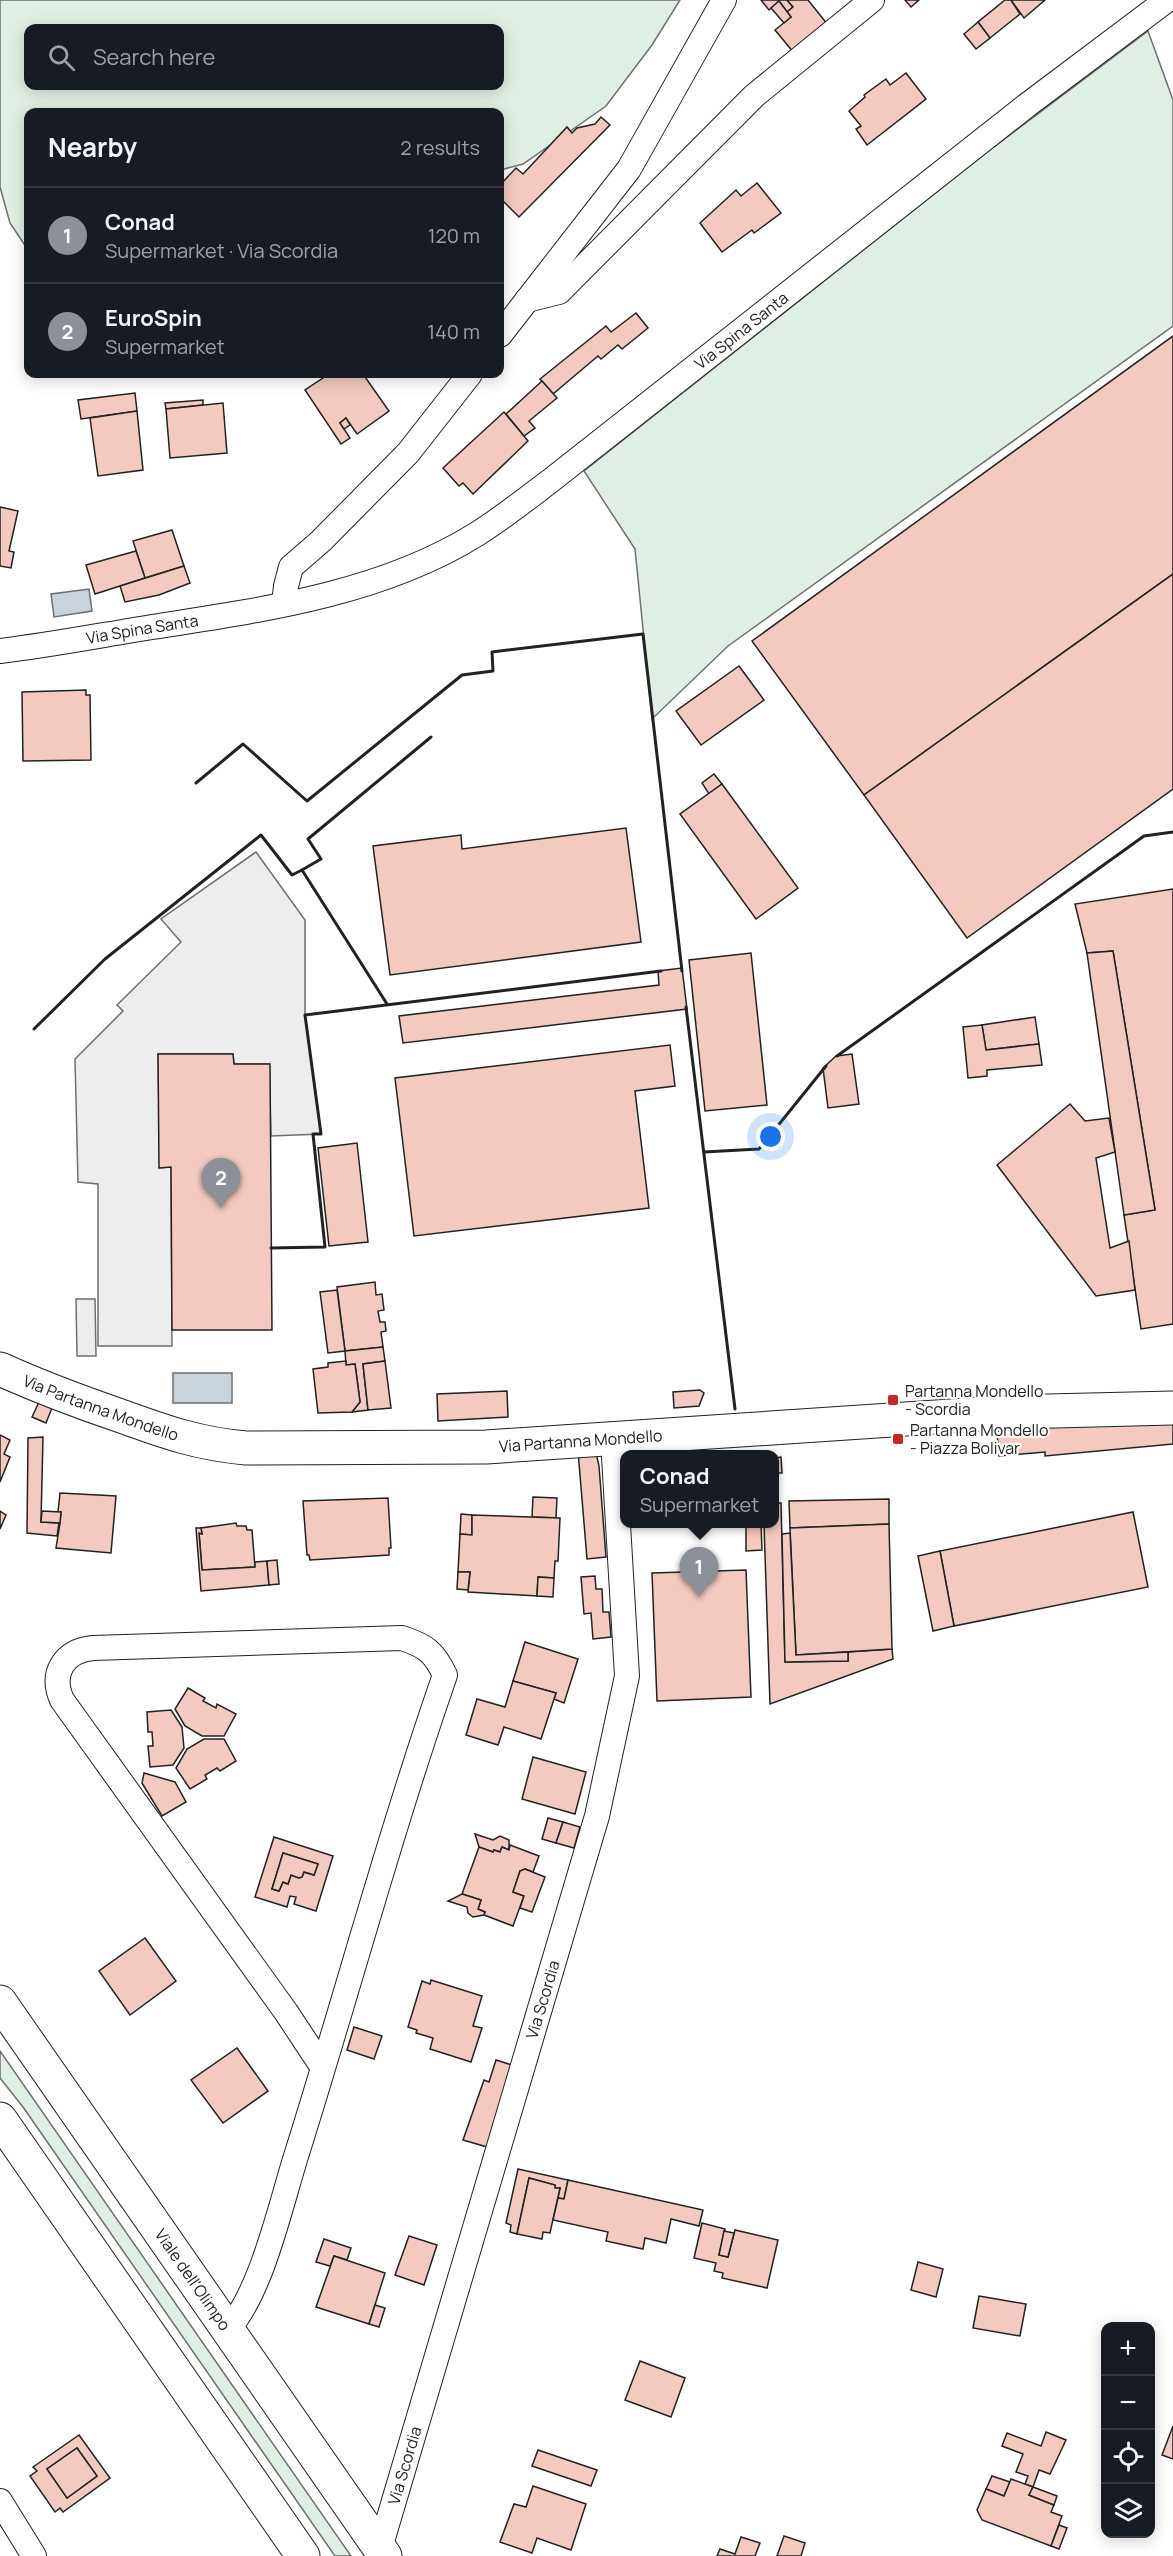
<!DOCTYPE html>
<html lang="en">
<head>
<meta charset="utf-8">
<style>
  :root { --surface:#171b24; --page:#242831; --text:#f1f3f6; --muted:#9ea1a6; --line:#363941; --accent:#8c9099 }
  body { margin:0; font-family:Manrope,sans-serif; background:var(--page); color:var(--text) }
  .controls { position:absolute; right:18px; bottom:18px; display:grid; overflow:hidden; border-radius:12px; box-shadow:0 3px 15px #0003 }
  .controls button { width:54px; height:54px; display:grid; place-items:center; padding:0; border:0; border-bottom:2px solid var(--line); background:var(--surface); color:var(--text); font:30px sans-serif }
  .you { position:absolute; left:771px; top:1137px; width:21px; height:21px; margin:-15px; border:4px solid #fff; border-radius:50%; background:#1a73e8; box-shadow:0 0 0 9px #1a73e833 }
  .badge { display:grid; place-items:center; width:39px; height:39px; border-radius:50%; background:var(--accent); color:#fff; font-size:20px; font-weight:700 }
  .pin { position:absolute; translate:-50% -50px; filter:drop-shadow(0 2px 3px #0008) }
  .pin::after { content:''; position:absolute; top:32px; width:21px; height:18px; background:inherit; clip-path:polygon(0 0,100% 0,50% 100%) }
  .popup { position:absolute; left:620px; top:1450px; width:159px; height:78px; box-sizing:border-box; display:grid; place-content:center; border-radius:12px; background:var(--surface); filter:drop-shadow(0 2px 4px #0005); font-size:20px; white-space:nowrap; color:var(--muted) }
  .popup b { font-size:22px; color:var(--text) }
  .popup::after { content:''; position:absolute; left:50%; top:100%; margin-left:-12px; border:12px solid transparent; border-top-color:var(--surface) }
  .list { margin:0; padding:0; list-style:none }
  h2 { display:flex; justify-content:space-between; align-items:center; height:78px; margin:0; padding:0 24px; font-size:26px }
  h2 small { font-size:20px; font-weight:400; color:var(--muted) }
  .list li { display:grid; grid-template-columns:39px 1fr auto; gap:18px; align-items:center; box-sizing:border-box; height:96px; padding:0 24px; border-top:2px solid var(--line) }
  .list b { display:block; font-size:22px; white-space:nowrap }
  .list p { margin:0; font-size:20px; white-space:nowrap; color:var(--muted) }
  .list em { font-size:20px; font-style:normal; color:var(--muted) }
  .icon { flex:none; width:33px; height:33px; fill:none; stroke:currentColor; stroke-width:2; stroke-linecap:round; stroke-linejoin:round }
  .map { position:relative; flex:none; width:1173px; height:2556px; overflow:hidden }
  .search { position:absolute; background:var(--surface); box-shadow:0 3px 15px #0003; left:24px; top:24px; width:480px; height:66px; display:flex; align-items:center; gap:15px; box-sizing:border-box; padding:0 21px; border-radius:12px; color:var(--muted); font-size:22px }
  .panel { position:absolute; background:var(--surface); box-shadow:0 3px 15px #0003; left:24px; top:108px; width:480px; height:270px; border-radius:12px }
  .map>svg:first-child { display:block }
  .green { fill:#e0efe3; stroke:#6f6f6f; stroke-width:1.5; fill-rule:evenodd }
  .parking { fill:#ededed; stroke:#6f6f6f; stroke-width:1.5 }
  .water { fill:#c7d3dd; stroke:#6f6f6f; stroke-width:1.5 }
  .building { fill:#f3c9c0; stroke:#222; stroke-width:1.5; fill-rule:evenodd }
  .lines { fill:none; stroke-linecap:round; stroke-linejoin:round }
  .street-casing { stroke:#222; stroke-width:26 }
  .secondary-casing { stroke:#222; stroke-width:35 }
  .street { stroke:#fff; stroke-width:24 }
  .secondary { stroke:#fff; stroke-width:33 }
  .wall { stroke:#222; stroke-width:3 }
  .poi-dot { fill:#c62828; stroke:#fff; stroke-width:2 }
  .labels { text-anchor:middle; dominant-baseline:central; stroke-width:4.5; stroke-linejoin:round; paint-order:stroke }
  .street-label { font-size:16px; fill:#222; stroke:#fff }
  .poi-label { font-size:16px; fill:#222; stroke:#fff; text-anchor:start }
</style>
</head>
<body>
<div class="map">
<svg width="1173" height="2556" viewBox="0 0 1173 2556">
  <rect width="100%" height="100%" fill="#fff"/>
  <g class="green">
    <path d="M0 0H680L652 45 606 106 523 164 500 170V112H28V250L10 223 0 187ZM28 28H500V86H28Z"/>
    <path d="M1148 31 1173 100V326L728 646 652 719 635 549 584 471 986 153Z"/>
    <path d="M0 2051 351 2556H335L23 2107 0 2078Z"/>
  </g>
  <g class="parking">
    <path d="M256 852 305 920V1015L321 1134 271 1136 269 1064H234L233 1054H158L160 1168 171 1167 172 1346H98V1184L78 1182 75 1059 123 1011 117 1005 181 942 161 919Z"/>
    <path d="M76 1299H95L96 1356H77Z"/>
  </g>
  <g class="water">
    <path d="M89 589 92 611 54 617 51 594Z"/>
    <rect x="173" y="1373" width="59" height="30"/>
  </g>
  <g class="building">
    <path d="M761 0H787L793 7 787 12 779 1 769 10Z"/>
    <path d="M787 0H808L828 25 794 53 775 30 791 17 787 12 793 7Z"/>
    <path d="M905 0H919L911 7Z"/>
    <path d="M1005 0H1011L1020 14 990 38 978 22Z"/>
    <path d="M1011 0H1045L1024 18Z"/>
    <path d="M779 1 791 17 784 23 771 8Z"/>
    <path d="M978 22 990 38 976 49 964 34Z"/>
    <path d="M906 73 926 99 867 145 856 129 861 126 849 111 865 97 864 95 886 79 890 85Z"/>
    <path d="M601 117 610 125 519 217 500 198V185L516 168 523 174 567 127 572 133 577 128 595 124Z"/>
    <path d="M757 183 781 213 754 233 752 230 722 252 700 223 736 190 741 196Z"/>
    <path d="M636 313 648 328 622 349 618 345 601 359 598 356 553 394 540 379 606 326 611 332Z"/>
    <path d="M1173 336V574L864 795 752 641Z"/>
    <path d="M329 374H363L389 411 357 434 346 418 340 423 350 438 341 444 305 390Z"/>
    <path d="M542 381 557 398 529 421 535 428 524 436 506 414Z"/>
    <path d="M135 393 137 411 81 419 78 400Z"/>
    <path d="M203 400V405L166 409 165 403Z"/>
    <path d="M223 403 227 453 170 458 166 409Z"/>
    <path d="M137 411 143 470 98 476 90 418Z"/>
    <path d="M504 412 528 441 473 494 463 483 459 486 443 468Z"/>
    <path d="M346 418 350 425 344 429 340 423Z"/>
    <path d="M0 507 18 511 9 551 14 552 11 568 0 566Z"/>
    <path d="M172 530 184 566 145 578 133 541Z"/>
    <path d="M136 551 145 578 95 594 86 565Z"/>
    <path d="M184 566 190 583 159 595 125 602 120 586Z"/>
    <path d="M1173 574V789L967 938 864 795Z"/>
    <path d="M739 666 764 700 701 745 676 711Z"/>
    <path d="M86 690V695H90L91 760 23 761 22 692Z"/>
    <path d="M714 774 722 784 709 794 702 783Z"/>
    <path d="M722 784 798 888 756 919 680 814Z"/>
    <path d="M626 828 641 942 390 975 373 846 461 835 462 849Z"/>
    <path d="M1173 889V1324L1141 1329 1124 1215 1155 1210 1113 951 1087 953 1075 904Z"/>
    <path d="M1113 951 1155 1210 1124 1215 1087 953Z"/>
    <path d="M751 953 767 1105 705 1111 689 960Z"/>
    <path d="M682 968 687 1009 403 1043 399 1016 659 985 658 971Z"/>
    <path d="M1035 1017 1039 1044 986 1050 982 1025Z"/>
    <path d="M982 1025 986 1050 1039 1044 1042 1065 987 1070V1076L968 1078 963 1027Z"/>
    <path d="M670 1045 675 1086 635 1091 649 1208 414 1236 395 1078Z"/>
    <path d="M158 1054H233L234 1064H270L272 1330H172L171 1167 159 1168Z"/>
    <path d="M852 1054 859 1104 828 1108 823 1068 836 1056Z"/>
    <path d="M1070 1104 1085 1121 1109 1118 1115 1152 1096 1158 1110 1248 1129 1241 1135 1290 1096 1296 997 1165Z"/>
    <path d="M357 1143 368 1242 329 1246 318 1148Z"/>
    <path d="M375 1282 376 1295 382 1294 384 1310 378 1311 380 1322H385L386 1331 381 1332 383 1347 345 1351 337 1287Z"/>
    <path d="M337 1290 345 1351 328 1353 320 1292Z"/>
    <path d="M383 1347 385 1361 363 1364 368 1410 352 1412 360 1402 355 1364 346 1365 345 1351Z"/>
    <path d="M346 1361V1365L355 1364 360 1402 352 1412 318 1413 313 1369 328 1367V1363Z"/>
    <path d="M385 1361 391 1408 368 1410 363 1364Z"/>
    <path d="M700 1390 704 1393 699 1406 674 1408 673 1392Z"/>
    <path d="M507 1391 508 1417 438 1421 437 1394Z"/>
    <path d="M39 1402 52 1408 46 1423 32 1417Z"/>
    <path d="M1173 1417V1444L1045 1456V1452L999 1456 997 1431Z"/>
    <path d="M0 1435 10 1440 4 1454 10 1457 0 1482Z"/>
    <path d="M43 1437 41 1522 59 1523 57 1536 27 1533 28 1438Z"/>
    <path d="M578 1451 591 1452 597 1457 599 1466 606 1557 587 1559Z"/>
    <path d="M781 1457 782 1473H776L778 1498 774 1499V1458Z"/>
    <path d="M60 1493 116 1496 111 1553 56 1548 60 1523 61 1512H58Z"/>
    <path d="M533 1497 557 1498 556 1518 532 1517Z"/>
    <path d="M388 1498 391 1548H389V1555L310 1560 309 1555H307L303 1501Z"/>
    <path d="M889 1499V1524L790 1528 789 1501Z"/>
    <path d="M774 1503H781L785 1662 848 1661V1652L892 1649 893 1659 770 1704 764 1524H774Z"/>
    <path d="M0 1511 6 1515 0 1529Z"/>
    <path d="M42 1511 61 1512 60 1523 41 1522Z"/>
    <path d="M1133 1512 1148 1587 954 1626 940 1551Z"/>
    <path d="M461 1514 472 1515V1535L460 1534Z"/>
    <path d="M472 1515 560 1518 558 1561H555L554 1578 538 1577 537 1596 468 1592 470 1572H458L460 1534 472 1535Z"/>
    <path d="M236 1523 237 1526H246L247 1530H252L255 1567 202 1570 199 1533 202 1534 201 1528Z"/>
    <path d="M746 1524H761L762 1550 746 1551Z"/>
    <path d="M889 1524 892 1649 796 1655 790 1528Z"/>
    <path d="M196 1528H201L202 1534 199 1533 202 1570 255 1567V1562L267 1561 269 1585 201 1591Z"/>
    <path d="M790 1533 796 1655 848 1652V1661L785 1662 782 1534Z"/>
    <path d="M940 1551 954 1626 933 1631 918 1556Z"/>
    <path d="M277 1560 279 1584 269 1585 267 1561Z"/>
    <path d="M746 1570 751 1697 657 1701 652 1573Z"/>
    <path d="M458 1572H470L468 1590 457 1589Z"/>
    <path d="M595 1576 596 1589H602L603 1612H609L611 1637 593 1639 591 1613 584 1614 581 1577Z"/>
    <path d="M538 1577 554 1578 553 1597 537 1596Z"/>
    <path d="M525 1642 578 1659 564 1703 554 1699 556 1693 513 1681Z"/>
    <path d="M513 1681 556 1693 541 1739 504 1727 498 1745 466 1735 477 1699 505 1707Z"/>
    <path d="M188 1688 205 1698 203 1701 216 1708 217 1704 236 1714 224 1736H202L185 1726 175 1709Z"/>
    <path d="M171 1710 182 1727 184 1748 173 1765 150 1767 148 1746H153L152 1732H148L147 1712Z"/>
    <path d="M204 1739H224L236 1761 220 1771 217 1768 205 1775 207 1779 190 1789 176 1768 187 1749Z"/>
    <path d="M533 1757 586 1772 575 1814 522 1799Z"/>
    <path d="M144 1773 175 1782 186 1802 162 1816 142 1783Z"/>
    <path d="M548 1818 563 1822 556 1843 542 1839Z"/>
    <path d="M563 1822 580 1827 574 1848 556 1843Z"/>
    <path d="M475 1834 493 1840 500 1836 509 1840V1850L502 1847 500 1852 494 1850 493 1852 479 1847Z"/>
    <path d="M274 1837 333 1856 316 1911 294 1904 296 1897 290 1896 287 1907 255 1897ZM283 1853 318 1864 314 1875 304 1872 302 1877 299 1878 291 1875 288 1884 283 1882 279 1891 272 1889Z"/>
    <path d="M510 1845 539 1856 533 1872 525 1869 520 1871 513 1892 524 1896 513 1926 484 1915 485 1912 478 1909 481 1900 462 1894 479 1847 493 1852 494 1850 500 1852 502 1847 509 1850Z"/>
    <path d="M283 1853 318 1864 314 1875 304 1872 302 1877 299 1878 291 1875 288 1884 283 1882 279 1891 272 1889Z"/>
    <path d="M525 1869 545 1877 532 1912 520 1908 524 1896 513 1892 520 1871Z"/>
    <path d="M462 1894 481 1900 478 1909 485 1912 484 1915 473 1917 468 1913 467 1907 448 1901Z"/>
    <path d="M145 1938 176 1981 130 2015 99 1971Z"/>
    <path d="M431 1980 482 1996 473 2026 482 2028 471 2062 430 2049 433 2038 416 2033 417 2030 408 2027 422 1981 430 1984Z"/>
    <path d="M354 2027 382 2036 374 2059 347 2050Z"/>
    <path d="M237 2048 268 2091 223 2123 191 2080Z"/>
    <path d="M496 2060 512 2065 487 2147 463 2140 484 2080 489 2082Z"/>
    <path d="M518 2169 568 2180 564 2199 558 2198 560 2188H555V2185L529 2178 517 2234 510 2232 511 2225 506 2223Z"/>
    <path d="M529 2178 555 2185V2188H560L550 2233 543 2232 542 2239 517 2234Z"/>
    <path d="M568 2180 703 2210 699 2226 671 2219 666 2243 645 2238 643 2249 606 2241 608 2232 553 2220 558 2198 564 2199Z"/>
    <path d="M702 2223 725 2229 719 2255 728 2257 735 2230 778 2240 767 2288 722 2278 723 2273 714 2271 716 2263 694 2258Z"/>
    <path d="M724 2231 734 2233 728 2257 719 2255Z"/>
    <path d="M409 2236 437 2245 424 2285 395 2275Z"/>
    <path d="M324 2239 351 2248 347 2260 334 2256 330 2266 316 2262Z"/>
    <path d="M334 2256 385 2273 369 2324 316 2307Z"/>
    <path d="M918 2262 943 2269 936 2297 911 2290Z"/>
    <path d="M979 2296 1026 2304 1020 2336 973 2328Z"/>
    <path d="M375 2305 385 2308 379 2327 369 2324Z"/>
    <path d="M640 2361 685 2378 671 2417 625 2400Z"/>
    <path d="M1173 2426V2459L1162 2455Z"/>
    <path d="M1046 2432 1066 2440 1050 2474 1039 2470 1033 2487 1025 2484 1028 2476 1016 2472 1023 2454 1002 2446 1007 2433 1041 2446Z"/>
    <path d="M79 2435 110 2478 63 2512 60 2508 55 2512 30 2476 37 2471 33 2467ZM77 2448 97 2476 67 2498 47 2469Z"/>
    <path d="M77 2448 97 2476 67 2498 47 2469Z"/>
    <path d="M538 2450 597 2470 591 2486 532 2466Z"/>
    <path d="M992 2476 1010 2482 1004 2496 986 2489Z"/>
    <path d="M1011 2479 1033 2487 1029 2495 1054 2505 1051 2512 1062 2516 1051 2546 982 2520 977 2510 986 2489 1004 2496Z"/>
    <path d="M533 2486 586 2504 571 2550 537 2538 532 2553 500 2542 514 2504 526 2507Z"/>
    <path d="M1033 2487 1057 2496 1054 2505 1029 2495Z"/>
    <path d="M1059 2525 1067 2528 1059 2549 1051 2546Z"/>
    <path d="M784 2536 805 2543 801 2556H777Z"/>
    <path d="M741 2537 760 2543 755 2556H717L720 2549 735 2554Z"/>
  </g>
  <g class="lines">
    <g class="street-casing">
      <g id="street">
        <path d="M527 300 559 292 754 96 872 0"/>
        <path d="M500 335 629 169 724 0"/>
        <path d="M284 604 286 586 291 567 321 541 408 453 470 374"/>
        <path id="s1" d="M0 651C51 645 102 635 152 627 262 610 381 594 477 534 504 517 529 497 554 478L1026 106 1167 0"/>
        <path d="M228 2329C262 2292 281 2203 297 2153 347 1994 390 1833 445 1675 434 1652 426 1646 402 1638L93 1648C64 1651 50 1673 62 1700L286 2012 323 2068"/>
        <path d="M0 2501 34 2556"/>
        <path id="s2" d="M380 2548 597 1816 627 1676 613 1440"/>
      </g>
    </g>
    <g class="secondary-casing">
      <g id="secondary">
        <path id="s3" d="M0 1369C40 1387 80 1402 121 1416 165 1432 199 1444 246 1448L486 1447 1011 1412 1173 1408"/>
        <path id="s4" d="M0 2002 385 2556"/>
        <path d="M0 2119 303 2556"/>
      </g>
    </g>
    <use href="#street" class="street"/>
    <use href="#secondary" class="secondary"/>
    <g class="wall">
      <path d="M196 783 243 744 307 801 462 675 493 671 492 652 643 634 682 971"/>
      <path d="M302 870 321 859 308 839 431 737"/>
      <path d="M686 1007 735 1409"/>
      <path d="M34 1029 105 959 261 835 292 875 302 870 387 1004"/>
      <path d="M837 1056 1144 836 1173 832"/>
      <path d="M704 1152 759 1149 826 1066"/>
      <path d="M271 1248 325 1247 313 1134H321L305 1015 661 971"/>
    </g>
  </g>
  <g class="poi-dot">
    <rect x="887" y="1394" width="12" height="12" rx="3"/>
    <rect x="892" y="1433" width="12" height="12" rx="3"/>
  </g>
  <g class="labels">
    <g class="street-label">
      <text stroke="none"><textPath href="#s1" startOffset="828">Via Spina Santa</textPath></text>
      <text stroke="none"><textPath href="#s1" startOffset="144">Via Spina Santa</textPath></text>
      <text stroke="none"><textPath href="#s3" startOffset="108">Via Partanna Mondello</textPath></text>
      <text stroke="none"><textPath href="#s3" startOffset="594">Via Partanna Mondello</textPath></text>
      <text stroke="none"><textPath href="#s2" startOffset="572">Via Scordia</textPath></text>
      <text stroke="none"><textPath href="#s4" startOffset="338">Viale dell'Olimpo</textPath></text>
      <text stroke="none"><textPath href="#s2" startOffset="86">Via Scordia</textPath></text>
    </g>
    <g class="poi-label">
      <text x="905" y="1391">Partanna Mondello<tspan x="905" dy="18">- Scordia</tspan></text>
      <text x="910" y="1430">Partanna Mondello<tspan x="910" dy="18">- Piazza Bolivar</tspan></text>
    </g>
  </g>
</svg>
<div class="controls">
<button>+</button>
<button>−</button>
<button><svg class="icon" aria-label="locate" viewBox="0 0 24 24"><circle cx="12" cy="12" r="6"/><path d="M12 2v4M12 18v4M2 12h4M18 12h4"/></svg></button>
<button><svg class="icon" aria-label="layers" viewBox="0 0 24 24"><path d="M12 4l9 5-9 5-9-5zM3 14l9 5 9-5"/></svg></button>
</div>
<div class="you"></div>
<div class="pin badge" style="left:699px;top:1597px">1</div>
<div class="popup"><b>Conad</b>Supermarket</div>
<div class="pin badge" style="left:221px;top:1208px">2</div>
<div class="search"><svg class="icon" aria-label="search" viewBox="0 0 24 24"><circle cx="10" cy="10" r="6"/><path d="M15 15l6 6"/></svg>Search here</div>
<section class="panel">
<h2>Nearby<small>2 results</small></h2>
<ul class="list">
<li><span class="badge">1</span><div><b>Conad</b><p>Supermarket · Via Scordia</p></div><em>120 m</em></li>
<li><span class="badge">2</span><div><b>EuroSpin</b><p>Supermarket</p></div><em>140 m</em></li>
</ul>
</section>
</div>
</body>
</html>
